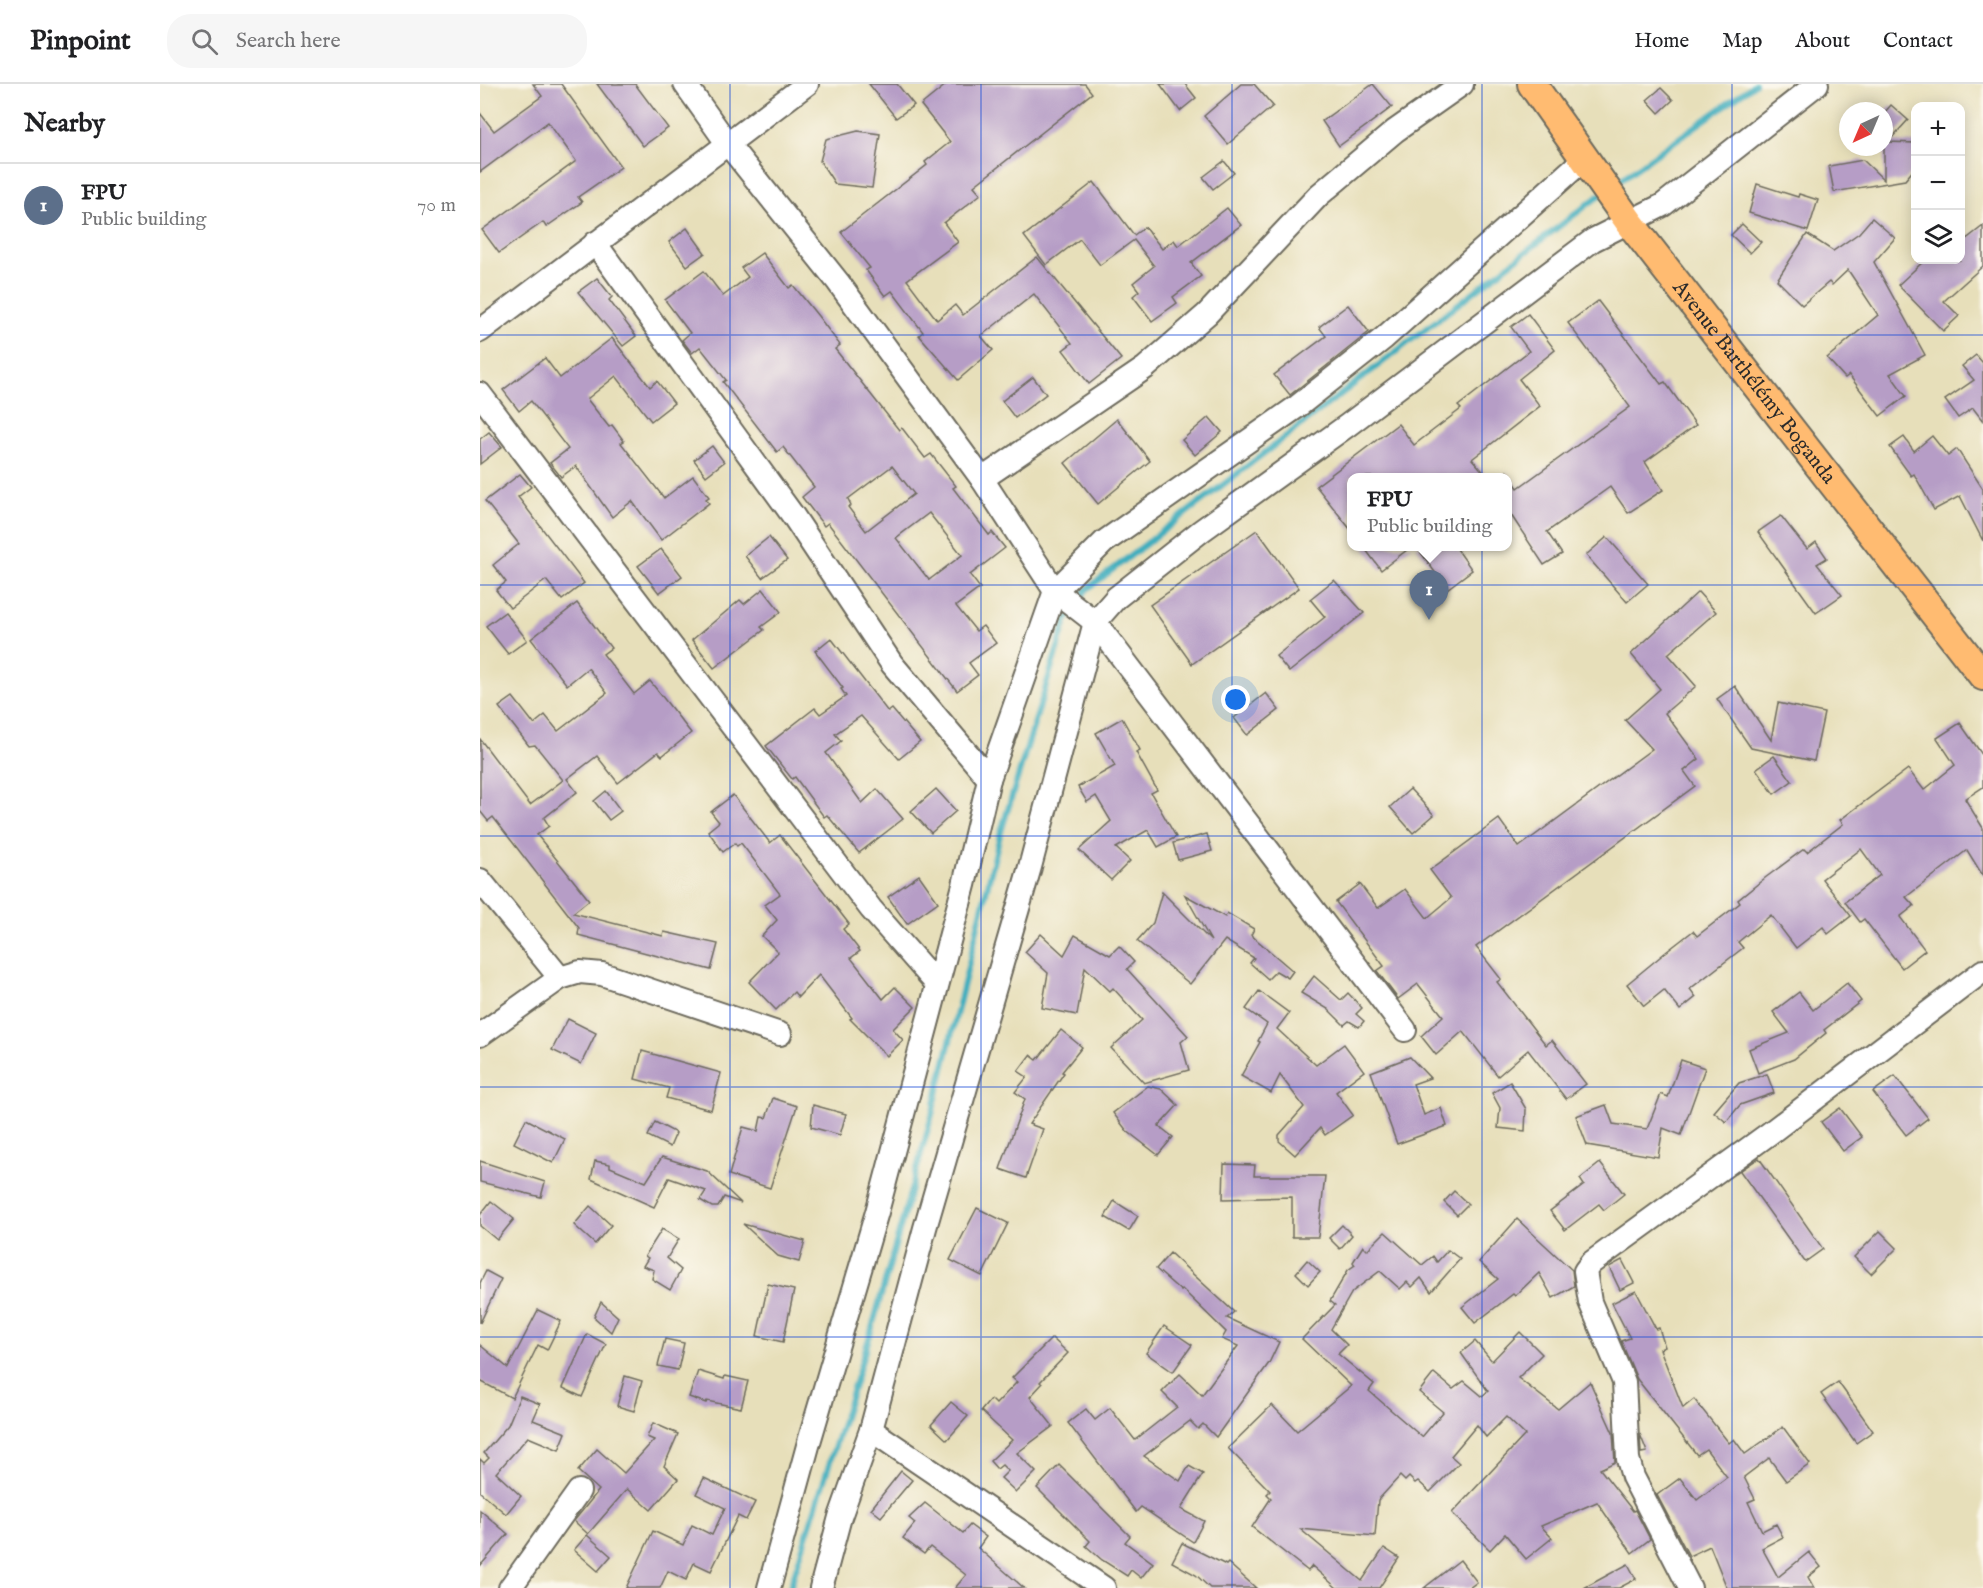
<!DOCTYPE html>
<html lang="en">
<head>
<meta charset="utf-8">
<style>
  :root { --surface:#fff; --page:#f6f6f6; --text:#202124; --muted:#757577; --line:#e0e0e0; --accent:#d1495b }
  body { margin:0; font-family:"IM FELL English",serif; background:var(--page); color:var(--text) }
  .controls { position:absolute; right:18px; top:18px; display:grid; overflow:hidden; border-radius:12px; box-shadow:0 3px 15px #0003 }
  .controls button { width:54px; height:54px; display:grid; place-items:center; padding:0; border:0; border-bottom:2px solid var(--line); background:var(--surface); color:var(--text); font:30px sans-serif }
  .compass { position:absolute; left:1359px; top:18px; width:54px; height:54px; border-radius:50%; background:var(--surface); box-shadow:0 3px 15px #0003; rotate:224deg }
  .you { position:absolute; left:756px; top:616px; width:21px; height:21px; margin:-15px; border:4px solid #fff; border-radius:50%; background:#1a73e8; box-shadow:0 0 0 9px #1a73e833 }
  .badge { display:grid; place-items:center; width:39px; height:39px; border-radius:50%; background:var(--accent); color:#fff; font-size:20px; font-weight:700 }
  .pin { position:absolute; translate:-50% -50px; filter:drop-shadow(0 2px 3px #0008) }
  .pin::after { content:''; position:absolute; top:32px; width:21px; height:18px; background:inherit; clip-path:polygon(0 0,100% 0,50% 100%) }
  .popup { position:absolute; left:867px; top:389px; width:165px; height:78px; box-sizing:border-box; display:grid; place-content:center; border-radius:12px; background:var(--surface); filter:drop-shadow(0 2px 4px #0005); font-size:20px; white-space:nowrap; color:var(--muted) }
  .popup b { font-size:22px; color:var(--text) }
  .popup::after { content:''; position:absolute; left:50%; top:100%; margin-left:-12px; border:12px solid transparent; border-top-color:var(--surface) }
  .list { margin:0; padding:0; list-style:none }
  h2 { display:flex; justify-content:space-between; align-items:center; height:78px; margin:0; padding:0 24px; font-size:26px }
  h2 small { font-size:20px; font-weight:400; color:var(--muted) }
  .list li { display:grid; grid-template-columns:39px 1fr auto; gap:18px; align-items:center; box-sizing:border-box; height:84px; padding:0 24px; border-top:2px solid var(--line) }
  .list b { display:block; font-size:22px; white-space:nowrap }
  .list p { margin:0; font-size:20px; white-space:nowrap; color:var(--muted) }
  .list em { font-size:20px; font-style:normal; color:var(--muted) }
  .icon { flex:none; width:33px; height:33px; fill:none; stroke:currentColor; stroke-width:2; stroke-linecap:round; stroke-linejoin:round }
  .map { position:relative; flex:none; width:1503px; height:1504px; overflow:hidden }
  header { display:flex; align-items:center; gap:36px; box-sizing:border-box; height:84px; padding:0 30px; background:var(--surface); border-bottom:2px solid var(--line) }
  header strong { font-size:28px }
  nav { display:flex; gap:33px; margin-inline-start:auto; font-size:21px }
  .search { width:420px; height:54px; background:var(--page); display:flex; align-items:center; gap:15px; box-sizing:border-box; padding:0 21px; border-radius:24px; color:var(--muted); font-size:22px }
  main { display:flex }
  aside { flex:1; background:var(--surface) }
  .map>svg:first-child { display:block }
  .lines { fill:none; stroke-linecap:round; stroke-linejoin:round }
  .stream { stroke:#40aebe; stroke-width:6 }
  .building { fill:#b69dc6; fill-rule:evenodd }
  .minor-casing { stroke:#6d6a5d; stroke-width:26 }
  .major-casing { stroke:#6d6a5d; stroke-width:32 }
  .minor { stroke:#fff; stroke-width:22 }
  .major { stroke:#ffbb71; stroke-width:28 }
  .grid { fill:none; stroke:#1d4ed8; stroke-width:1.5; stroke-opacity:0.55 }
  .labels { text-anchor:middle; dominant-baseline:central; stroke-width:6; stroke-linejoin:round; paint-order:stroke }
  .street-label { font-size:21px; fill:#2b2b2b; stroke:#fbf7ec }
</style>
</head>
<body>
<header>
<strong>Pinpoint</strong>
<div class="search"><svg class="icon" aria-label="search" viewBox="0 0 24 24"><circle cx="10" cy="10" r="6"/><path d="M15 15l6 6"/></svg>Search here</div>
<nav><a>Home</a><a>Map</a><a>About</a><a>Contact</a></nav>
</header>
<main>
<aside>
<h2>Nearby<small></small></h2>
<ul class="list">
<li><span class="badge" style="background:#5c6f8a">1</span><div><b>FPU</b><p>Public building</p></div><em>70 m</em></li>
</ul>
</aside>
<div class="map">
<svg width="1503" height="1504" viewBox="0 0 1503 1504">
  <rect width="100%" height="100%" fill="#fbf7ec"/>
  <filter id="ink" filterUnits="userSpaceOnUse"><feTurbulence type="fractalNoise" baseFrequency=".0167" numOctaves="2"/><feDisplacementMap in="SourceGraphic" scale="12" xChannelSelector="R" yChannelSelector="G"/><feConvolveMatrix kernelMatrix="1 2 1 2 8 2 1 2 1" color-interpolation-filters="sRGB"/></filter>
  <filter id="wash" filterUnits="userSpaceOnUse"><feTurbulence type="fractalNoise" baseFrequency=".008" numOctaves="4" result="noise"/><feDisplacementMap in="SourceGraphic" scale="24" xChannelSelector="R" yChannelSelector="G"/><feGaussianBlur stdDeviation="1.35" result="paint"/><feColorMatrix in="noise" values="0 0 0 0 0 0 0 0 0 0 0 0 0 0 0 0 0 1.4 0 .05"/><feComposite in="paint" operator="in"/></filter>
  <g filter="url(#wash)">
    <rect width="100%" height="100%" fill="#e7dfba"/>
    <g class="lines">
      <g class="stream">
        <path d="M1133 101 1275 0"/>
        <path d="M310 1504 390 1251 452 1031 520 751 586 537 606 506 1120 111"/>
      </g>
    </g>
    <g id="blocks">
      <g class="building">
        <path d="M53 0H81L141 83 98 113 102 118 66 143 63 138 19 169 2 146 96 77 68 38 0 88V29L14 47 62 12Z"/>
        <path d="M117 0H155L188 44 163 62Z"/>
        <path d="M389 0H417L434 21 416 34Z"/>
        <path d="M467 0H605L612 9 494 102 501 110 464 139 478 158 427 196 457 236 475 221 483 231 557 173 641 275 609 300 583 266 592 259 554 210 501 252 513 266 478 296 439 251 443 248 412 207 405 212 386 186 390 184 361 148 447 81 445 78 470 58 441 21Z"/>
        <path d="M680 0H705L716 14 700 27Z"/>
        <path d="M761 0H774L793 22 748 60 724 32Z"/>
        <path d="M893 0 912 23 859 62 842 37Z"/>
        <path d="M1181 4 1193 16 1179 29 1167 16Z"/>
        <path d="M1411 21 1428 36 1408 58 1436 59V83L1425 96 1354 108 1349 82 1383 76 1404 96V29Z"/>
        <path d="M378 47 400 50 392 104 355 100 340 77 346 55Z"/>
        <path d="M744 77 754 89 733 105 723 93Z"/>
        <path d="M614 98 654 151 665 143 682 165 694 156 698 162 747 124 761 141 711 179 721 192 693 213 697 219 672 237 653 212 659 207 653 199 674 182 654 156 620 181 600 155 566 181 544 152Z"/>
        <path d="M1277 100 1318 113 1319 110 1338 116 1328 147 1269 129Z"/>
        <path d="M1392 134 1415 154 1394 178 1445 271 1410 290 1426 312 1400 332 1369 291 1365 294 1347 274 1398 231 1368 186 1352 201 1349 198 1322 221 1297 196 1327 150 1353 167 1379 149Z"/>
        <path d="M1262 140 1281 158 1270 169 1251 151Z"/>
        <path d="M1503 142V182L1464 217 1479 232 1463 247 1418 201 1445 176H1480V160Z"/>
        <path d="M207 144 225 169 207 182 189 158Z"/>
        <path d="M282 169 309 204 313 201 338 232 360 261 355 265 419 346 422 344 445 374 451 370 476 402 473 404 509 451 512 448 525 464 490 491 500 504 476 522 496 547 503 542 516 559 489 579 498 591 477 607 348 439 344 442 322 413 334 403 303 363 297 368 243 298 246 296 220 263 212 269 202 256 210 249 185 216 224 187 243 212 268 193 261 184ZM412 382 434 410 386 447 368 423 371 421 368 415ZM449 429 482 471 449 496 416 454Z"/>
        <path d="M117 194 132 213 129 216 156 252 143 262 98 208Z"/>
        <path d="M1118 217 1181 300 1185 298 1216 341 1165 378 1183 406 1148 429 1130 403 1067 448 1082 470 1064 481 1027 425V388L1038 404 1150 323 1088 239Z"/>
        <path d="M868 221 889 248 810 311 794 291 846 252 839 243Z"/>
        <path d="M1048 230 1075 266 1039 295 1060 322 992 375 1008 393H871V446L836 402 918 340 934 361 981 325 978 322 1049 267 1031 243Z"/>
        <path d="M132 254 170 303 177 297 194 319 171 337 136 292 107 315 129 343 132 341 144 357 141 359 184 414 213 392 229 413 226 415 229 419 181 456 152 417 132 433 96 382 81 393 70 379 88 365 51 317 39 327 23 306 65 274 80 294Z"/>
        <path d="M1496 271 1503 279V337L1493 324 1478 334 1465 316 1494 296 1482 282Z"/>
        <path d="M553 293 566 310 535 334 522 317Z"/>
        <path d="M729 333 742 348 715 371 702 356Z"/>
        <path d="M637 335 670 377 618 420 585 379Z"/>
        <path d="M9 348 22 363 0 380V355Z"/>
        <path d="M1452 352 1468 372 1477 365 1503 405V457L1480 412 1454 426 1434 390 1431 392 1410 363 1424 353 1434 367Z"/>
        <path d="M232 362 244 378 226 392 214 376Z"/>
        <path d="M40 390 51 403 38 413 104 499 82 516 66 496 30 524 16 506 26 498 13 481 39 460 5 417Z"/>
        <path d="M1301 432 1327 465 1336 458 1347 474 1337 480 1362 511 1336 529 1278 448Z"/>
        <path d="M777 446 819 504 712 580 670 521Z"/>
        <path d="M289 453 307 476 282 494 265 472Z"/>
        <path d="M1127 453 1168 500 1147 518 1106 471Z"/>
        <path d="M883 462H932L901 486Z"/>
        <path d="M936 462H975L992 486 967 505Z"/>
        <path d="M181 465 202 492 179 509 158 482Z"/>
        <path d="M854 496 884 529 809 588 796 572 845 533 830 515Z"/>
        <path d="M283 505 301 528 281 543 284 546 234 584 212 556 260 516 264 520Z"/>
        <path d="M1218 508 1236 528 1188 570 1216 602 1185 629 1219 675 1204 687 1215 702 996 863 1021 895 1017 898 1066 961 1072 956 1106 1000 1086 1015 1048 966 1018 992 983 947 956 971 941 952 963 932 938 900 918 915 897 887 904 882 856 818 880 800 898 824 925 805 947 834 971 814 950 786 1019 735 1039 763 1172 665 1145 636 1180 605 1151 570Z"/>
        <path d="M97 519 131 564 123 570 154 610 170 597 211 649 182 672 178 668 138 699 117 672 87 695 97 708 64 734 69 742 57 751 109 816 93 829 183 852 184 848 238 860 231 886 98 851 99 844 13 733 8 737 0 727V655L50 721 83 696 55 661 49 662 19 623 33 613 54 640 65 631 78 647 127 609 108 584 87 601 51 555Z"/>
        <path d="M25 528 47 556 28 570 6 542Z"/>
        <path d="M351 554 408 628 412 625 440 658 419 675 381 632 355 650 361 657 346 669 382 719 397 705 423 735 379 769 347 731 344 733 315 693 312 695 286 662 335 624 340 630 366 612 361 605 363 604 335 567Z"/>
        <path d="M1255 602 1291 656 1298 619 1344 629 1334 677 1271 664 1237 615Z"/>
        <path d="M786 609 799 626 767 651 754 634Z"/>
        <path d="M642 634 660 666 656 668 677 706 671 709 696 753 678 763 668 746 636 764 650 777 631 796 599 766 631 737 616 712 607 718 598 703 635 682 616 649Z"/>
        <path d="M1480 639 1503 672V703L1485 715 1503 744V792L1487 766 1426 813 1434 822 1420 833 1445 866 1422 884 1384 835 1380 838 1365 818 1400 791 1381 765 1342 795 1371 832 1348 850 1343 843 1316 864 1291 831 1258 858 1263 864 1210 905 1216 913 1200 926 1184 906 1164 922 1147 900 1186 868 1213 847 1217 852 1260 819 1258 816 1285 794 1324 765 1327 768 1363 740 1360 736 1428 685 1444 706 1475 681 1457 654Z"/>
        <path d="M1294 672 1312 697 1294 710 1276 685Z"/>
        <path d="M456 705 476 727 451 749 431 727Z"/>
        <path d="M930 705 954 731 933 749 910 723Z"/>
        <path d="M126 707 141 727 129 736 114 717Z"/>
        <path d="M253 711 290 759 300 751 369 840 363 845 380 867 371 874 403 915 415 903 435 923 413 945 423 956 407 972 370 935 372 934 339 891 318 913 314 908 296 926 269 898 298 868 282 852 297 836 285 821 300 810 261 759 257 762 255 759 243 768 228 747 239 738 231 728Z"/>
        <path d="M727 750 732 767 698 776 693 759Z"/>
        <path d="M439 791 458 818 427 840 408 813Z"/>
        <path d="M682 808 731 857 705 811 745 833 747 829 774 845 771 851 813 887 808 894 796 887 788 895 770 879 774 874 745 856 710 900 657 857 673 839Z"/>
        <path d="M561 850 584 871 595 851 630 871 639 862 654 878 647 885 708 952 701 958 709 986 664 999 631 964 662 936 633 904 630 907 605 883 597 931 562 924 568 889 545 868Z"/>
        <path d="M834 892 861 916 868 909 882 924 876 930 884 937 879 943 869 937 864 941 848 925 821 909Z"/>
        <path d="M1367 899 1381 917 1344 946 1346 949 1314 975 1278 989 1269 965 1309 949 1293 928 1319 908 1333 926Z"/>
        <path d="M779 907 809 929 797 945 836 981 864 960 884 987 856 1008 873 1031 845 1051 840 1044 815 1071 799 1057V1051L824 1023 800 991 791 1009 761 992 780 958 778 957 787 940 766 925Z"/>
        <path d="M88 935 116 949 101 980 72 966Z"/>
        <path d="M581 946 602 963 582 988 584 989 549 1040 563 1045 546 1094 520 1085 545 1015 535 1008 547 993 538 987 550 971 557 976Z"/>
        <path d="M162 967 241 989 231 1026 186 1014 189 1004 155 995Z"/>
        <path d="M930 973 950 994 933 1000 944 1031 961 1024 967 1042 917 1060 891 988Z"/>
        <path d="M1201 976 1225 984 1201 1051 1183 1044 1178 1073 1107 1061 1096 1032 1126 1021 1133 1040 1167 1045 1181 1010 1188 1013Z"/>
        <path d="M1287 990 1294 1009 1260 1021 1246 1038 1234 1028 1259 999Z"/>
        <path d="M1415 992 1448 1034 1426 1051 1393 1008Z"/>
        <path d="M1030 998 1046 1025 1045 1047 1018 1044 1020 1024 1012 1009Z"/>
        <path d="M668 1002 681 1005 698 1021 679 1042 693 1053 678 1071 647 1047 633 1029Z"/>
        <path d="M293 1014 317 1022 290 1104 249 1091 263 1043 278 1047 281 1033 286 1034Z"/>
        <path d="M333 1021 366 1030 360 1051 331 1043Z"/>
        <path d="M1360 1024 1382 1053 1363 1067 1341 1038Z"/>
        <path d="M46 1035 85 1055 73 1079 34 1059Z"/>
        <path d="M175 1038 196 1049 190 1063 168 1052Z"/>
        <path d="M182 1073 227 1087 261 1119 244 1113 238 1123H232L220 1116 226 1107 189 1094 174 1123 111 1095 115 1077 130 1080V1083L166 1098Z"/>
        <path d="M1279 1074 1343 1165 1325 1178 1260 1087Z"/>
        <path d="M0 1077 65 1098 61 1113 0 1098Z"/>
        <path d="M1120 1079 1144 1110 1124 1126 1119 1120 1085 1146 1070 1127 1104 1101 1100 1095Z"/>
        <path d="M744 1080 775 1081 774 1092H845L838 1153H812V1113L743 1115Z"/>
        <path d="M974 1107 988 1120 977 1131 964 1118Z"/>
        <path d="M11 1117 34 1135 17 1156 0 1142V1131Z"/>
        <path d="M634 1117 658 1132 649 1147 625 1133Z"/>
        <path d="M110 1122 131 1141 115 1160 94 1141Z"/>
        <path d="M497 1124 528 1139 502 1192 470 1176Z"/>
        <path d="M1037 1135 1092 1186 1094 1202 1073 1214 1059 1189 1035 1212 1033 1210 995 1239 982 1223 1018 1195 999 1178Z"/>
        <path d="M263 1140 325 1157 319 1178 298 1172Z"/>
        <path d="M862 1141 872 1151 860 1165 849 1154Z"/>
        <path d="M182 1145 199 1155 187 1174 201 1186 190 1206 172 1195 174 1186 163 1182 168 1174 165 1172Z"/>
        <path d="M1400 1147 1417 1164 1391 1190 1374 1173Z"/>
        <path d="M905 1148 942 1181 953 1172 957 1178 968 1166 980 1175 951 1208 941 1194 932 1203 927 1198 920 1205 900 1187 872 1208 851 1245 867 1261 858 1270 894 1300 889 1307 942 1353 963 1328 939 1308 954 1289 973 1305 984 1297 1002 1312 1008 1307 981 1269 995 1257 1012 1277 1040 1248 1062 1270 1038 1294 1078 1325 1110 1298 1133 1349 1135 1378 1120 1385 1153 1427 1155 1426 1170 1455 1152 1469 1117 1418 1061 1442 1072 1454 1046 1475 1025 1450 1010 1466 972 1429 1045 1351 1026 1333 1006 1353 997 1341 971 1372 979 1379 950 1408 938 1397 935 1399 929 1393 925 1397 920 1392 898 1416 895 1452 820 1445 882 1497 904 1464 919 1474 899 1504H857L832 1482 828 1487 772 1443 791 1414 787 1410 790 1407 748 1364 792 1321 817 1347 871 1302 822 1255 855 1221 850 1217 868 1186 875 1181 873 1178 883 1162 887 1166Z"/>
        <path d="M690 1169 754 1228 747 1234 799 1258 789 1279 736 1353 723 1340 718 1345 710 1337 664 1372 700 1397 709 1382 723 1390 701 1425 724 1437 713 1458 661 1423 656 1428 588 1339 606 1325 615 1336 630 1324 655 1356 697 1323 682 1308 700 1290 722 1311 758 1262 742 1255 746 1248 702 1205 701 1207 676 1185Z"/>
        <path d="M827 1176 840 1188 828 1201 816 1189Z"/>
        <path d="M1142 1176 1154 1199 1140 1206 1129 1183Z"/>
        <path d="M6 1187 21 1195 0 1239V1199Z"/>
        <path d="M288 1200 314 1206 303 1258 277 1252Z"/>
        <path d="M1156 1207 1176 1245 1179 1244 1185 1263 1180 1265 1203 1324 1214 1315 1249 1359 1254 1355 1265 1370 1303 1343 1330 1380 1306 1397 1289 1374 1264 1393 1275 1415 1268 1418 1282 1447 1296 1440 1303 1453 1282 1464 1298 1493 1329 1468 1341 1483 1328 1493 1334 1504H1247L1230 1462 1209 1472 1177 1411 1200 1394 1217 1416 1247 1393 1226 1365 1217 1371 1157 1295 1141 1257 1150 1254 1132 1219Z"/>
        <path d="M121 1218 138 1233 131 1248 114 1233Z"/>
        <path d="M58 1226 81 1237 67 1266 58 1261 32 1314 0 1297V1261L28 1284Z"/>
        <path d="M684 1242 712 1261 693 1288 666 1269Z"/>
        <path d="M107 1250 126 1260 102 1313 83 1304Z"/>
        <path d="M572 1254 588 1269 560 1298 562 1300 550 1313 573 1342 537 1369 556 1388 536 1408 521 1394 528 1387 522 1381 517 1385 510 1377 532 1356 501 1327 511 1315 516 1320 537 1298 532 1294Z"/>
        <path d="M185 1255 204 1259 198 1286 178 1282Z"/>
        <path d="M218 1287 244 1295 245 1292 268 1297 261 1324 227 1317 226 1319 209 1313Z"/>
        <path d="M145 1292 162 1297 154 1327 137 1322Z"/>
        <path d="M1358 1298 1393 1347 1376 1359 1341 1310Z"/>
        <path d="M40 1312 60 1320 53 1336 86 1349 79 1366 48 1353 16 1389 41 1412 26 1430 0 1408V1375L4 1379 9 1374 4 1369 28 1341Z"/>
        <path d="M471 1318 488 1332 467 1356 451 1341Z"/>
        <path d="M173 1339 198 1350 184 1382 198 1395 171 1426 147 1405 108 1450 94 1437 119 1406 98 1387 117 1365 144 1389 174 1356 167 1353Z"/>
        <path d="M1160 1350 1167 1368 1161 1369Z"/>
        <path d="M579 1381 650 1452 645 1458 673 1479 661 1494 651 1486 647 1492 622 1476 606 1462 610 1457 557 1404Z"/>
        <path d="M421 1387 432 1396 401 1433 391 1425Z"/>
        <path d="M224 1394 275 1418 266 1436 258 1432 231 1487 214 1479 206 1496 188 1487 180 1504H146L173 1447 203 1461 212 1441 232 1451 245 1424 216 1410Z"/>
        <path d="M445 1419 483 1449 490 1441 506 1453 498 1464 544 1504H475L486 1491 450 1463 444 1470 423 1454 435 1439 429 1434Z"/>
        <path d="M0 1426 28 1450 0 1482Z"/>
        <path d="M107 1451 131 1472 118 1487 94 1466Z"/>
        <path d="M702 1459 746 1481 748 1479 776 1504H730L716 1491 692 1478Z"/>
        <path d="M980 1476 997 1498 989 1504H944Z"/>
        <path d="M1148 1480 1156 1495 1139 1504H1104Z"/>
      </g>
    </g>
  </g>
  <g filter="url(#ink)">
    <use href="#blocks" fill-opacity="0" stroke="#6d6a5d" stroke-width="1.5"/>
    <g class="lines">
      <g class="minor-casing">
        <g id="minor">
          <path d="M205 0 247 59 358 198 502 395 575 507 615 538 925 946"/>
          <path d="M115 159 314 433 412 580 509 695"/>
          <path d="M0 247 327 0"/>
          <path d="M0 310 391 825 456 899"/>
          <path d="M502 395 665 284 727 230 839 111 915 47 982 0"/>
          <path d="M0 796 80 894"/>
          <path d="M0 951 80 894 100 888 122 890 300 950"/>
          <path d="M391 1346 624 1504"/>
          <path d="M30 1504 99 1407"/>
          <path d="M289 1504 329 1358 397 1128 484 801 509 695 575 507 624 458 818 322 904 254 1104 75"/>
          <path d="M341 1504 360 1433 391 1346 445 1144 550 783 615 538 636 514 721 447 868 341 1113 156 1183 121 1337 0"/>
          <path d="M1210 1504 1153 1393 1148 1375 1144 1298 1110 1218 1105 1187 1111 1179 1290 1049 1503 887"/>
        </g>
      </g>
      <g class="major-casing">
        <g id="major">
          <path id="s1" d="M1052 0 1150 139 1503 592"/>
        </g>
      </g>
      <use href="#minor" class="minor"/>
      <use href="#major" class="major"/>
    </g>
  </g>
  <path class="grid" d="M250 0V1504M501 0V1504M752 0V1504M1002 0V1504M1252 0V1504M0 251H1503M0 501H1503M0 752H1503M0 1003H1503M0 1253H1503"/>
  <g class="labels">
    <g class="street-label">
      <text stroke="none"><textPath href="#s1" startOffset="372">Avenue Barthélémy Boganda</textPath></text>
    </g>
  </g>
</svg>
<div class="controls">
<button>+</button>
<button>−</button>
<button><svg class="icon" aria-label="layers" viewBox="0 0 24 24"><path d="M12 4l9 5-9 5-9-5zM3 14l9 5 9-5"/></svg></button>
</div>
<svg class="compass" viewBox="-18 -18 36 36"><path d="M0-13l5 13h-10z" fill="#e53935"/><path d="M0 13l5-13h-10z" fill="#757577"/></svg>
<div class="you"></div>
<div class="pin badge" style="left:949px;top:536px;background:#5c6f8a">1</div>
<div class="popup"><b>FPU</b>Public building</div>
</div>
</main>
</body>
</html>
